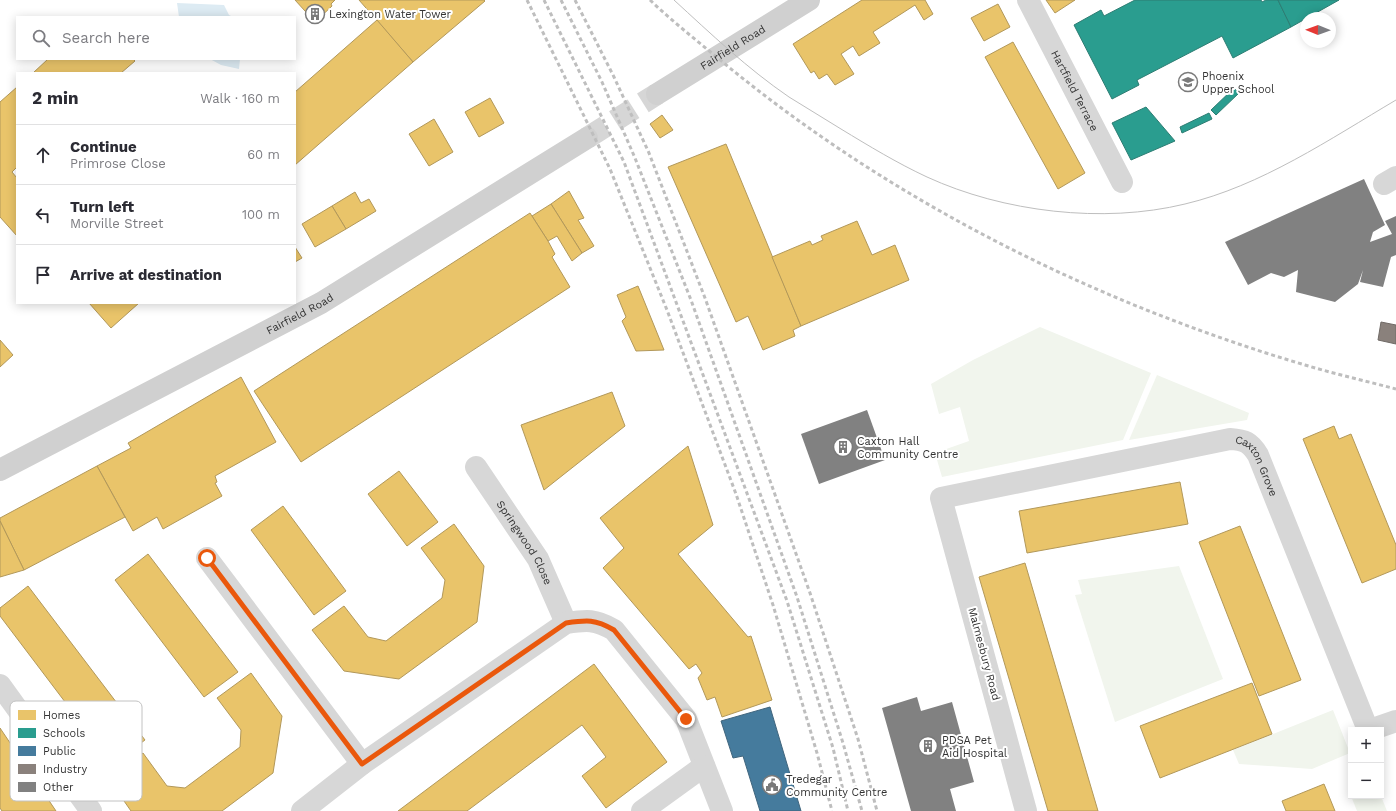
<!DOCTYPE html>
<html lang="en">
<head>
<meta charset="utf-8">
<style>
  :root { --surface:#fff; --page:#f7f7f7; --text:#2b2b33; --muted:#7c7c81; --line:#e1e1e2 }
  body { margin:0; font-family:"Work Sans",sans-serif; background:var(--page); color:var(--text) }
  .controls { position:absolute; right:12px; bottom:12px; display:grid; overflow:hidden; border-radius:0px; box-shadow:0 2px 10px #0003 }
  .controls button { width:36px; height:36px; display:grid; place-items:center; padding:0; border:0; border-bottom:1px solid var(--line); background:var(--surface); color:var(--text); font:20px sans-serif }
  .compass { position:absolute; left:1300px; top:12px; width:36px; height:36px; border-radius:50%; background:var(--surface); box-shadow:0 2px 10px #0003; rotate:271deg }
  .stop { position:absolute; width:12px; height:12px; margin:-9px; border:3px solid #ea580c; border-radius:50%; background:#fff }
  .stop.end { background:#ea580c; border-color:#fff; box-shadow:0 1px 4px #0008 }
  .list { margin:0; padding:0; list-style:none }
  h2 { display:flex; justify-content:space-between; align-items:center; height:52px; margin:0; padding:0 16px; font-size:17px }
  h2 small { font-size:13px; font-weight:400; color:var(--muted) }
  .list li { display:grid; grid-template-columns:26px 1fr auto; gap:12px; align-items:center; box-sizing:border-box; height:60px; padding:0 16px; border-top:1px solid var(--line) }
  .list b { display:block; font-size:15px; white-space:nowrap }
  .list p { margin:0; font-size:13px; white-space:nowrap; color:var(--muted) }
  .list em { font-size:13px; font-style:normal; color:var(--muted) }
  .icon { flex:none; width:22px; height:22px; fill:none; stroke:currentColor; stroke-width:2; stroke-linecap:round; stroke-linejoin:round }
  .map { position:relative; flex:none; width:1396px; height:811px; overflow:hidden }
  .search { position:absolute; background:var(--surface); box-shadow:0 2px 10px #0003; left:16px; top:16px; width:280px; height:44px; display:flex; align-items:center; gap:10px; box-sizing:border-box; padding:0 14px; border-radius:0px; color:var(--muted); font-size:15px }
  .panel { position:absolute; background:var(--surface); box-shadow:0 2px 10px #0003; left:16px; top:72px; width:280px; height:232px; border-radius:0px }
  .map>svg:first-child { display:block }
  .green { fill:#f1f5ed }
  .water { fill:#ddebf3 }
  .homes { fill:#e9c46a; stroke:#b2985a }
  .schools { fill:#2a9d8f; stroke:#2d7d73 }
  .public { fill:#457b9d; stroke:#40657d }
  .industry { fill:#8a817c; stroke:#706a66 }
  .building { fill:#818181 }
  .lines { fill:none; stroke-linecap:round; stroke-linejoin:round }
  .secondary-tunnel { stroke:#d6d6d6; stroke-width:22; stroke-dasharray:22 11; stroke-linecap:butt }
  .minor { stroke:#d7d7d7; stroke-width:22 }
  .secondary { stroke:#d0d0d0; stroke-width:22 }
  .tram { stroke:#bebebe; stroke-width:1 }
  .rail { stroke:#bebebe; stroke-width:3; stroke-dasharray:4 3; stroke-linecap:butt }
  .route { stroke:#ea580c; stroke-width:5 }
  .labels { text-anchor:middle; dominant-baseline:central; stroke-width:4; stroke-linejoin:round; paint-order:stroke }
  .poi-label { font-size:11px; fill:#333; stroke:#fff; text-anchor:start }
  .street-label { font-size:11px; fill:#333; stroke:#fff }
  .key { fill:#fff; stroke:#c2c2c2; stroke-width:1 }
  .key-label { font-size:11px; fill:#333 }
</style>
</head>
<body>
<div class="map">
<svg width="1396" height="811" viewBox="0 0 1396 811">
  <rect width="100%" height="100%" fill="#fff"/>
  <g class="green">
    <path d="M1040 327 1151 373 1123 440 942 477 935 453 969 441 960 407 939 414 931 384 973 360Z"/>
    <path d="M1157 375 1249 413 1247 420 1129 440Z"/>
    <path d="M1179 566 1223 679 1115 722 1075 595 1082 594 1078 580Z"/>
    <path d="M1333 710 1350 753 1312 769 1239 764 1233 750Z"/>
    <path d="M1351 796H1381L1387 811H1357Z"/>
  </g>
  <g class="water">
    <path d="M177 3 224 5 229 15 233 17H179Z"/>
    <path d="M210 59H240L239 69 221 65Z"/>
  </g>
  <g class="homes">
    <path d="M295 0H335L331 4 332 6 315 22Z"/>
    <path d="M359 0H484L485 1 413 62Z"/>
    <path d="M862 0H925L933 14 924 20 915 5 873 32 880 43 859 56 853 46 841 54 854 74 835 85 827 74 819 79 814 71 811 73 793 44Z"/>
    <path d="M1046 0H1075L1055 13Z"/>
    <path d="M998 4 1010 27 984 41 971 18Z"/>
    <path d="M377 20 413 62 295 165V92Z"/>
    <path d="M1013 42 1085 173 1058 189 985 57Z"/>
    <path d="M48 59H133L135 61 121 73H33Z"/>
    <path d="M17 87V167L12 172 17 178V236L0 217V102Z"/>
    <path d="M490 98 504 123 479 137 465 112Z"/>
    <path d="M662 115 673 130 660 138 650 124Z"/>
    <path d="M434 119 453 152 429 166 409 134Z"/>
    <path d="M726 144 801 326 793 330 795 336 763 350 748 316 736 322 668 167Z"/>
    <path d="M569 191 584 218 578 220 594 246 582 253 551 204Z"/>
    <path d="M355 192 361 203 369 199 376 211 346 229 332 206Z"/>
    <path d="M551 204 582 253 572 261 557 236 548 241 532 216Z"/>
    <path d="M332 206 346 229 315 247 302 224Z"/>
    <path d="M530 213 548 241 555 254 552 257 570 287 301 462 254 391Z"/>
    <path d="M857 221 872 255 895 245 909 280 801 326 772 257 810 241 812 245 823 240 821 236Z"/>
    <path d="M295 247 302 258 295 262Z"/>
    <path d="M638 286 664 350 636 351 622 321 626 317 617 295Z"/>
    <path d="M89 303H139L111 328Z"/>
    <path d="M0 340 13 355 0 367Z"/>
    <path d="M241 377 276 442 215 476 217 482 215 483 222 496 163 529 157 517 133 531 97 466 131 448 128 443Z"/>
    <path d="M612 392 625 426 544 490 521 425Z"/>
    <path d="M1334 426 1339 439 1351 434 1396 545V569L1362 583 1303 439Z"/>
    <path d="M688 446 713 525 678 554 748 637 751 636 772 700 722 717 715 697 707 700 698 678 702 673 696 664 689 669 603 568 624 548 600 518Z"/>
    <path d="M97 466 125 517 24 570 0 521V518Z"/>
    <path d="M399 471 438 522 407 546 368 494Z"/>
    <path d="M1180 482 1188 524 1027 553 1019 511Z"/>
    <path d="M283 506 346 591 314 615 251 530Z"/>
    <path d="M0 521 24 570 0 577Z"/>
    <path d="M454 524 484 566 477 622 399 679 344 671 312 630 344 606 368 637 386 641 442 598 445 580 421 548Z"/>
    <path d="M1240 526 1301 680 1259 696 1199 542Z"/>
    <path d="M148 554 238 672 204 697 115 580Z"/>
    <path d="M1025 563 1098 811H1048L979 577Z"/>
    <path d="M28 586 145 740 112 764 0 616V608Z"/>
    <path d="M594 664 667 762 606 808 582 776 606 757 582 725 467 811H398Z"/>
    <path d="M251 673 282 716 273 773 222 811H131L108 778 143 753 167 786 185 788 240 747 241 730 217 698Z"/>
    <path d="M1252 683 1272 734 1160 778 1140 726Z"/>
    <path d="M0 728 56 811H2L0 808Z"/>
    <path d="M1324 784 1335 811H1286L1282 801Z"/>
  </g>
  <g class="schools">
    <path d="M1135 0H1261L1262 2 1266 0H1278L1291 27 1233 58 1222 36 1137 80 1139 85 1112 99 1074 25 1101 10 1104 16Z"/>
    <path d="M1278 0H1339L1291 27Z"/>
    <path d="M1234 88 1239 93 1216 115 1211 110Z"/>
    <path d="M1146 107 1175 141 1131 160 1112 123Z"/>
    <path d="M1209 113 1212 119 1182 133 1180 127Z"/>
  </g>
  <path class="public" d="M770 707 801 811H760L743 756 733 758 721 721Z"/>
  <path class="industry" d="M1381 322 1396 325V344L1378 340Z"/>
  <g class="building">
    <path d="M1364 179 1385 225 1373 232 1370 242 1392 234 1385 221 1396 216V255L1391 257 1383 287 1360 282 1363 270 1358 284 1335 302 1296 292 1298 270 1284 277 1271 273 1248 285 1225 242Z"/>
    <path d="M867 410 885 460 819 484 801 434Z"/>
    <path d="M917 697 921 711 952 702 974 782 950 789 956 811H911L882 708Z"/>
  </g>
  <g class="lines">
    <path class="secondary-tunnel" d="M587 138 657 94"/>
    <g class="minor">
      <path id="s1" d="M1028 0 1122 182"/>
      <path d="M1384 184 1396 177"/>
      <path id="s2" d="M476 467 538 559 566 623"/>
      <path d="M207 558 362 764"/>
      <path d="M0 685 91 811"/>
      <path d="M1370 730 1396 721"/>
      <path d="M302 811 362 764 566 623C587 620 595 619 614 630L686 719 722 811"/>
      <path d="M642 811 704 766"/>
      <path id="s3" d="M1026 811 941 498 1230 439C1245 440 1250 442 1258 455L1368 730"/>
    </g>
    <g class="secondary">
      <path id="s4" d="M657 94 809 0"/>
      <path id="s5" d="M0 470 321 303 587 138"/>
    </g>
    <path class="tram" d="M674 0C711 34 748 69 789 97 806 108 824 118 841 129 869 146 897 163 927 177 1003 212 1103 224 1185 204 1261 186 1330 139 1396 100"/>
    <g class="rail">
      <path d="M527 0 610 169 667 310 736 494 773 605 817 753 832 811"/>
      <path d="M544 0 624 162 787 601 833 748 848 811"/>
      <path d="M561 0 602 82 635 158 691 300 797 597 843 743 862 811"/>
      <path d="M575 0 614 77 649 153 705 298 810 593 858 739 877 811"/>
      <path d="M650 0C674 23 700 43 725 64 894 203 1096 303 1305 365 1335 374 1366 381 1396 389"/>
    </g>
  </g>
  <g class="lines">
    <path class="route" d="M207 558 362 764 566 623C587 620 595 619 614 630L686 719"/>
  </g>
  <defs>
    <g id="building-ring" transform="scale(1)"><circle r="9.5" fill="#fff" stroke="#7a7a7a" stroke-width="1.5"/><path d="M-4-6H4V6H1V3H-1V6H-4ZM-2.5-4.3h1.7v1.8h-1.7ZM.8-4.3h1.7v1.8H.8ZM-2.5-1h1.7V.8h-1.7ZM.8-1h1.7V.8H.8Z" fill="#7a7a7a"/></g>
    <g id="university-ring" transform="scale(1)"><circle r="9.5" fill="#fff" stroke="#7a7a7a" stroke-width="1.5"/><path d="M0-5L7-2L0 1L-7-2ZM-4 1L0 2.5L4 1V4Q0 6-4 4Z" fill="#7a7a7a"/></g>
    <g id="civic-ring" transform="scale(1)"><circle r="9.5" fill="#fff" stroke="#7a7a7a" stroke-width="1.5"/><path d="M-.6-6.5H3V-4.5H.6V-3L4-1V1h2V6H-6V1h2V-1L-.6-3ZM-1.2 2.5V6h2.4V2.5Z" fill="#7a7a7a"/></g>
  </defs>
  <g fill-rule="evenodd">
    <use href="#building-ring" x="315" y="14"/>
    <use href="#university-ring" x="1188" y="82"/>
    <use href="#building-ring" x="843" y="447"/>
    <use href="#building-ring" x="928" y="746"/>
    <use href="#civic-ring" x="772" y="785"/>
  </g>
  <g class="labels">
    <g class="poi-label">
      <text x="329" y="14">Lexington Water Tower</text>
      <text x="1202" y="76">Phoenix<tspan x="1202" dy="13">Upper School</tspan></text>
      <text x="857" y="441">Caxton Hall<tspan x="857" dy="13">Community Centre</tspan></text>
      <text x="942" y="740">PDSA Pet<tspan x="942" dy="13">Aid Hospital</tspan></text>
      <text x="786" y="779">Tredegar<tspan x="786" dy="13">Community Centre</tspan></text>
    </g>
    <g class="street-label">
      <text stroke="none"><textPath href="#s4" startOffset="89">Fairfield Road</textPath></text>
      <text stroke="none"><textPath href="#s1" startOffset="102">Hartfield Terrace</textPath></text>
      <text stroke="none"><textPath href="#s5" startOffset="338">Fairfield Road</textPath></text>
      <text stroke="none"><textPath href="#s3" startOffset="661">Caxton Grove</textPath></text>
      <text stroke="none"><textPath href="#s2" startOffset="90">Springwood Close</textPath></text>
      <text transform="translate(984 654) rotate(75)">Malmesbury Road</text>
    </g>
  </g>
  <rect x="10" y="701" width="132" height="100" rx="6" class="key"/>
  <rect x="18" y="710" width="18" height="10" fill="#e9c46a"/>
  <rect x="18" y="728" width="18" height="10" fill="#2a9d8f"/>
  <rect x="18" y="746" width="18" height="10" fill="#457b9d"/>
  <rect x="18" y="764" width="18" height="10" fill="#8a817c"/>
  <rect x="18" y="782" width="18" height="10" fill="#818181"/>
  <g class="key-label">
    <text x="43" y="719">Homes</text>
    <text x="43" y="737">Schools</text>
    <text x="43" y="755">Public</text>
    <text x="43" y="773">Industry</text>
    <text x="43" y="791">Other</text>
  </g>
</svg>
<div class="controls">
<button>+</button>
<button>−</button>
</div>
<svg class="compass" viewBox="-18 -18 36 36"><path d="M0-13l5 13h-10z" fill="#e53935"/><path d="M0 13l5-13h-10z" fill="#7c7c81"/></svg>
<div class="stop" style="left:207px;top:558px"></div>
<div class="stop end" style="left:686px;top:719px"></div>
<div class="search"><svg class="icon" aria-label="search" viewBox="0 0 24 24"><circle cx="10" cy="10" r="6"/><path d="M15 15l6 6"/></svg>Search here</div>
<section class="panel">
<h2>2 min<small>Walk · 160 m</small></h2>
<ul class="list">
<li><svg class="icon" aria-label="ahead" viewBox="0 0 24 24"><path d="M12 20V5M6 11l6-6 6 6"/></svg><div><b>Continue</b><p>Primrose Close</p></div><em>60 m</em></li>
<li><svg class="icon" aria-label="left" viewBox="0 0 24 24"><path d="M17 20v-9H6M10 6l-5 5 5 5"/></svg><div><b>Turn left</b><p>Morville Street</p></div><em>100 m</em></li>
<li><svg class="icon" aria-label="arrive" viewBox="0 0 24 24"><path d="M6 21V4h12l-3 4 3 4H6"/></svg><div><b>Arrive at destination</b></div></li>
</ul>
</section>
</div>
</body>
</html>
